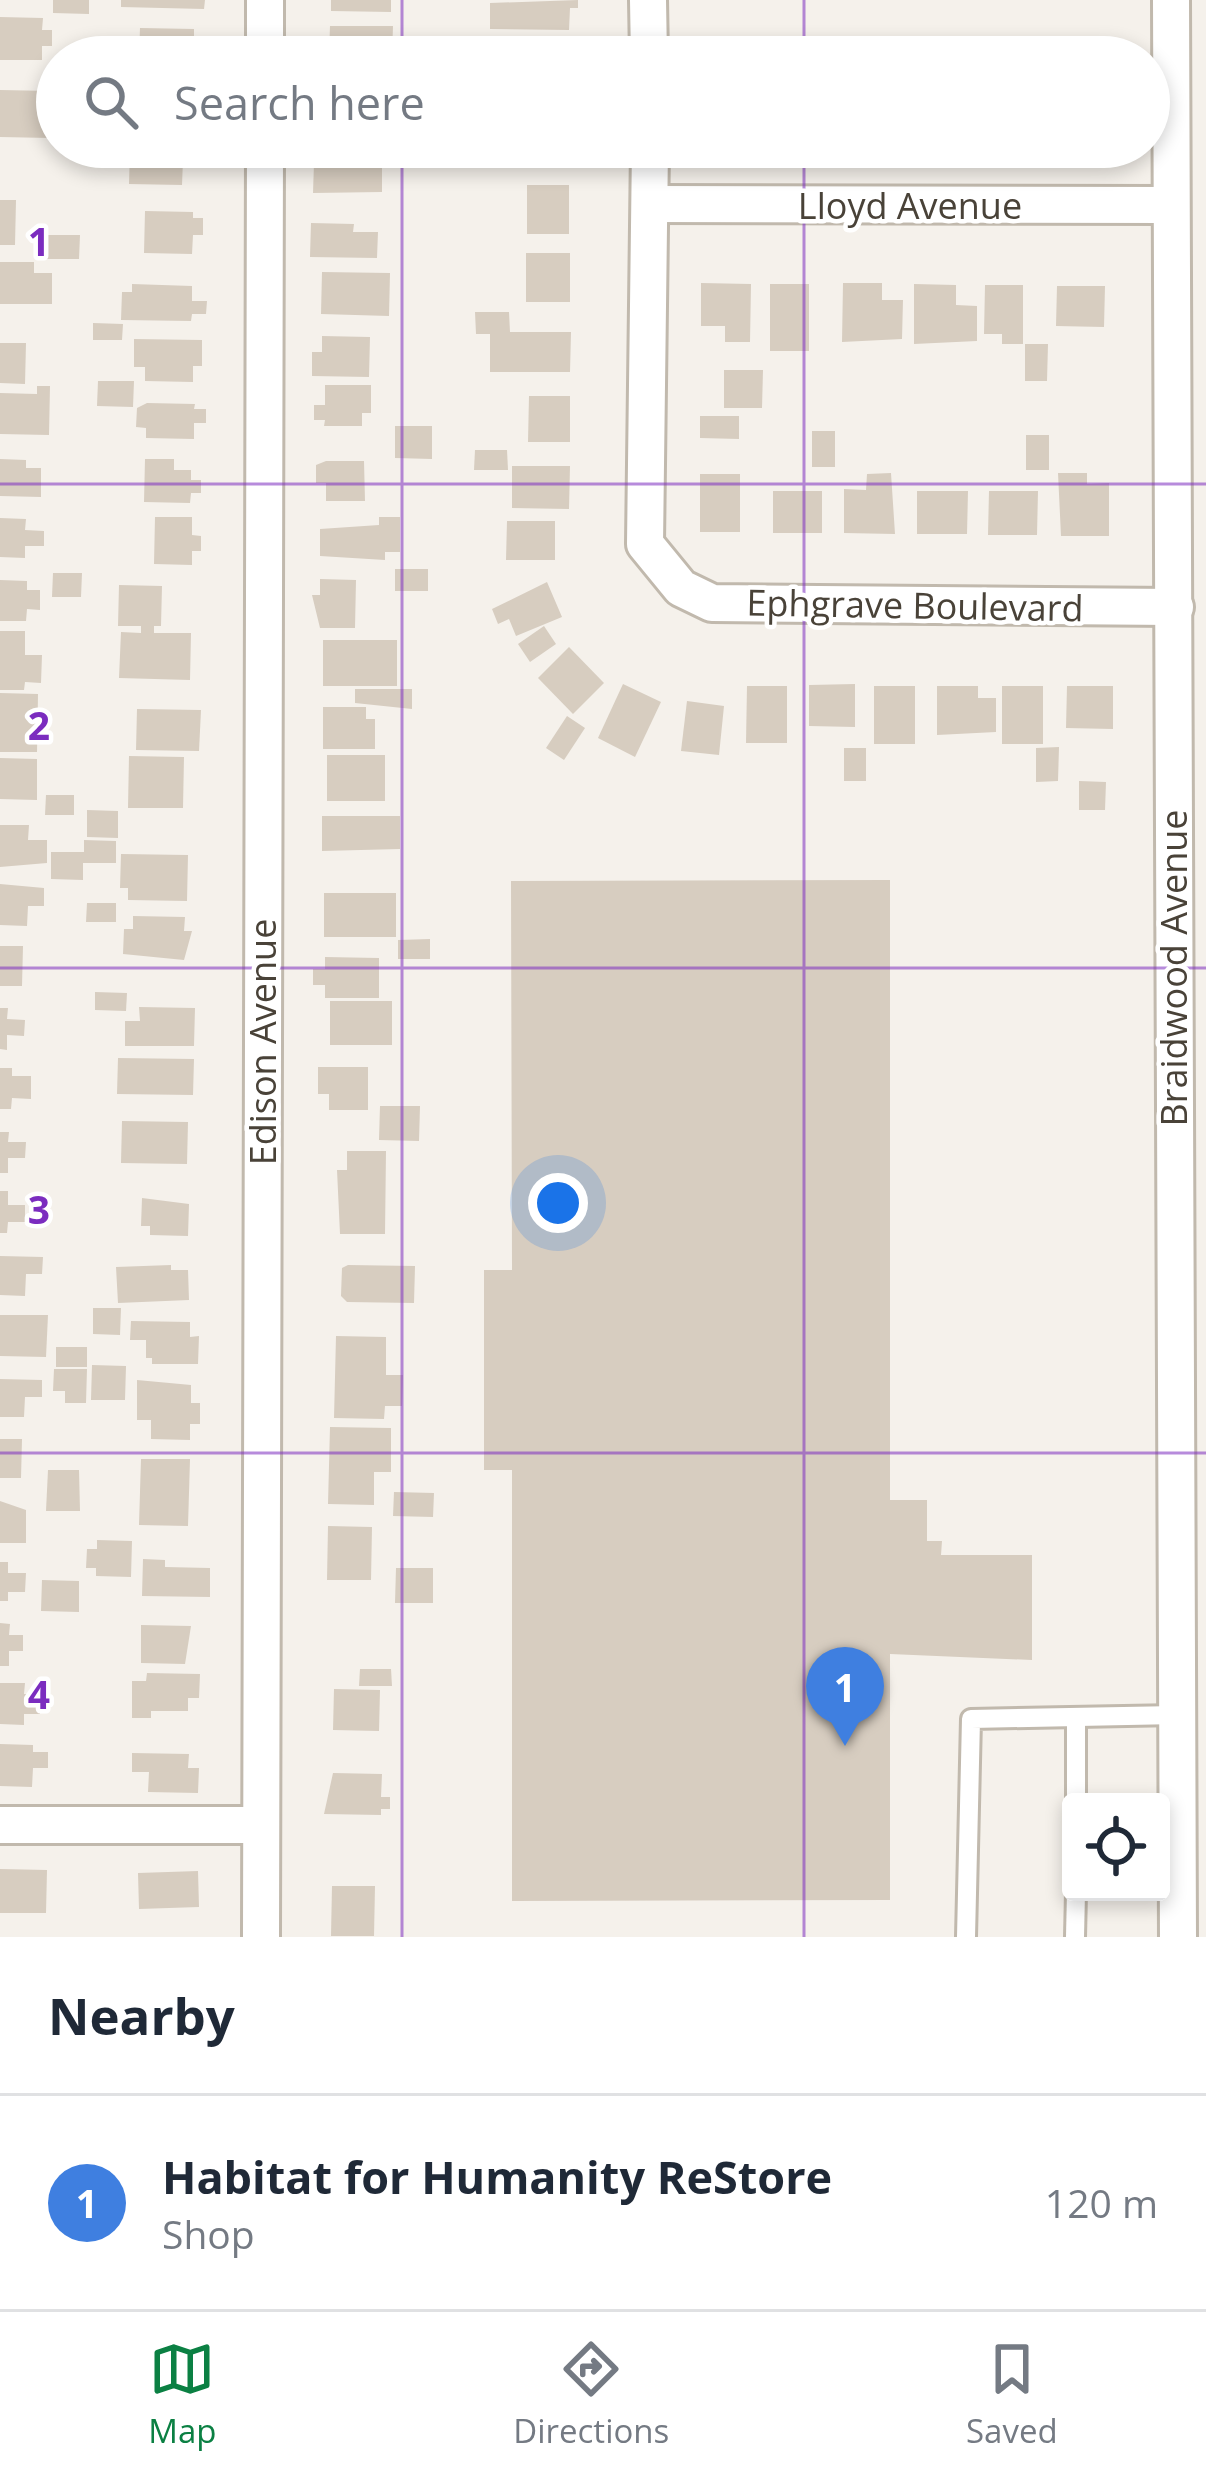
<!DOCTYPE html>
<html lang="en">
<head>
<meta charset="utf-8">
<style>
  :root { --surface:#fff; --page:#f6f6f7; --text:#1f2937; --muted:#747a83; --line:#e0e1e3; --accent:#0b8043 }
  body { margin:0; font-family:"Open Sans",sans-serif; background:var(--page); color:var(--text) }
  .controls { position:absolute; right:36px; bottom:36px; display:grid; overflow:hidden; border-radius:12px; box-shadow:0 6px 18px #0003 }
  .controls button { width:108px; height:108px; display:grid; place-items:center; padding:0; border:0; border-bottom:3px solid var(--line); background:var(--surface); color:var(--text); font:60px sans-serif }
  .you { position:absolute; left:558px; top:1203px; width:42px; height:42px; margin:-30px; border:9px solid #fff; border-radius:50%; background:#1a73e8; box-shadow:0 0 0 18px #1a73e833 }
  .badge { display:grid; place-items:center; width:78px; height:78px; border-radius:50%; background:var(--accent); color:#fff; font-size:39px; font-weight:700 }
  .pin { position:absolute; translate:-50% -99px; filter:drop-shadow(0 3px 6px #0008) }
  .pin::after { content:''; position:absolute; top:63px; width:42px; height:36px; background:inherit; clip-path:polygon(0 0,100% 0,50% 100%) }
  .list { margin:0; padding:0; list-style:none }
  h2 { display:flex; justify-content:space-between; align-items:center; height:156px; margin:0; padding:0 48px; font-size:51px }
  h2 small { font-size:39px; font-weight:400; color:var(--muted) }
  .list li { display:grid; grid-template-columns:78px 1fr auto; gap:36px; align-items:center; box-sizing:border-box; height:216px; padding:0 48px; border-top:3px solid var(--line) }
  .list b { display:block; font-size:45px; white-space:nowrap }
  .list p { margin:0; font-size:39px; white-space:nowrap; color:var(--muted) }
  .list em { font-size:39px; font-style:normal; color:var(--muted) }
  .icon { flex:none; width:66px; height:66px; fill:none; stroke:currentColor; stroke-width:2; stroke-linecap:round; stroke-linejoin:round }
  .map { position:relative; flex:none; width:1206px; height:1937px; overflow:hidden }
  .search { position:absolute; background:var(--surface); box-shadow:0 6px 18px #0003; left:36px; right:36px; top:36px; height:132px; display:flex; align-items:center; gap:30px; box-sizing:border-box; padding:0 42px; border-radius:66px; color:var(--muted); font-size:45px }
  .sheet { height:372px; background:var(--surface) }
  nav { display:flex; justify-content:space-around; align-items:center; box-sizing:border-box; height:168px; border-top:3px solid var(--line); background:var(--surface); font-size:33px; color:var(--muted) }
  nav a { display:grid; justify-items:center; gap:6px }
  nav .on { color:var(--accent) }
  .map>svg:first-child { display:block }
  .building { fill:#d7cdc0 }
  .lines { fill:none; stroke-linecap:round; stroke-linejoin:round }
  .service-casing { stroke:#c1b9ad; stroke-width:24 }
  .minor-casing { stroke:#c1b9ad; stroke-width:42 }
  .service { stroke:#fff; stroke-width:18 }
  .minor { stroke:#fff; stroke-width:36 }
  .grid { fill:none; stroke:#7b2cbf; stroke-width:3; stroke-opacity:0.55 }
  .labels { text-anchor:middle; dominant-baseline:central; stroke-width:9; stroke-linejoin:round; paint-order:stroke }
  .street-label { font-size:36px; fill:#494238; stroke:#fff }
  .grid-label { font-size:39px; text-anchor:middle; font-weight:bold; fill:#7b2cbf; stroke:#fff; stroke-width:9; stroke-linejoin:round; paint-order:stroke }
</style>
</head>
<body>
<div class="map">
<svg width="1206" height="1937" viewBox="0 0 1206 1937">
  <rect width="100%" height="100%" fill="#f5f1eb"/>
  <g class="building">
    <path d="M53 0H89V14L53 13Z"/>
    <path d="M121 0H205L204 9 121 7Z"/>
    <path d="M331 0H391V12L331 11Z"/>
    <path d="M578 0V8H570L569 30 490 29V3Z"/>
    <path d="M0 17 43 18 42 30H52V46H42V60H0Z"/>
    <path d="M330 26H393L392 57H329Z"/>
    <path d="M140 28 194 29V57H139Z"/>
    <rect x="454" y="38" width="37" height="19"/>
    <path d="M0 90 51 91 50 138 0 137Z"/>
    <path d="M130 147H194V160H183L182 185 129 184Z"/>
    <path d="M527 147H570V164L526 165Z"/>
    <path d="M382 160V192L313 193 314 163Z"/>
    <rect x="527" y="185" width="42" height="49"/>
    <path d="M0 200H16L15 245H0Z"/>
    <path d="M145 211 193 212V218H203V235H193L192 254 144 253Z"/>
    <path d="M311 223 354 224 353 232H378L377 258 310 257Z"/>
    <path d="M42 235H80L79 259H41Z"/>
    <rect x="526" y="253" width="44" height="49"/>
    <path d="M0 262H34V273H52V304H0Z"/>
    <path d="M322 272 390 273 389 316 321 314Z"/>
    <path d="M701 283 751 284 750 342H725V326H701Z"/>
    <path d="M843 283H882V300H903L902 339 842 342Z"/>
    <path d="M132 284 192 286V301H207L206 314H192L191 321 121 320 122 292H132Z"/>
    <rect x="770" y="284" width="39" height="67"/>
    <path d="M914 284 956 285V305L977 306V341L914 344Z"/>
    <path d="M985 285H1023V344H1002V334H984Z"/>
    <path d="M1057 286H1105L1104 327 1056 326Z"/>
    <path d="M475 312H509L510 332H571L570 372H490V334H476Z"/>
    <path d="M93 323 123 324 122 340H93Z"/>
    <path d="M322 336 370 337 369 377 312 376V352H322Z"/>
    <path d="M134 339 202 340V366H193V382L145 381V367H134Z"/>
    <path d="M0 343H26L25 384 0 383Z"/>
    <path d="M1025 344H1048L1047 381H1025Z"/>
    <path d="M724 370H763L762 408H724Z"/>
    <path d="M98 381H134L133 407 97 406Z"/>
    <path d="M325 385H371V413H362V426H324L325 420H314V405H325Z"/>
    <path d="M37 386H50L49 435 0 434V393L37 394Z"/>
    <path d="M529 396H570V442H528Z"/>
    <path d="M147 403 195 404 194 409H206V423H194V439L146 438V428L136 427 137 408Z"/>
    <path d="M700 416H739V439L700 438Z"/>
    <path d="M395 426H432V459L395 458Z"/>
    <rect x="812" y="431" width="23" height="36"/>
    <rect x="1026" y="435" width="23" height="35"/>
    <path d="M475 450H507L508 470H474Z"/>
    <path d="M0 459 26 460V468H41V497L0 496Z"/>
    <path d="M145 459H174V470H191V480H201V493H191L190 503 144 502Z"/>
    <path d="M326 461H364L365 501H326V483H316V465Z"/>
    <path d="M512 466H570L569 509 512 508Z"/>
    <path d="M891 473 895 534 844 533V489L866 490 867 474Z"/>
    <path d="M1058 473H1087V484L1109 483V536H1061Z"/>
    <rect x="700" y="474" width="40" height="58"/>
    <rect x="773" y="491" width="49" height="42"/>
    <path d="M917 491H968L967 534H917Z"/>
    <path d="M989 491H1038L1037 535H988Z"/>
    <path d="M155 517H192V535L201 536V551H192V565L154 564Z"/>
    <path d="M379 517H400V552H385V560L320 556V529L379 525Z"/>
    <path d="M0 518 26 519 25 530 44 531V546H25V558L0 557Z"/>
    <path d="M507 521H555V560H506Z"/>
    <rect x="395" y="569" width="33" height="22"/>
    <path d="M53 573H82L81 597H52Z"/>
    <path d="M320 579 356 580 355 628H320L312 595H320Z"/>
    <path d="M0 580 27 581V590H40V610L27 609 26 621H0Z"/>
    <path d="M547 582 562 617 516 636 509 619 498 624 492 609Z"/>
    <path d="M119 585 162 586 161 626H154V633H191L190 680 119 678 121 632 141 633V626H118Z"/>
    <path d="M544 626 556 644 530 662 518 644Z"/>
    <path d="M0 631H25V655H42L41 683 25 682 24 690H0Z"/>
    <rect x="323" y="640" width="74" height="46"/>
    <path d="M569 647 604 683 573 714 538 678Z"/>
    <path d="M623 684 661 702 635 757 598 738Z"/>
    <path d="M855 684V727L809 726V685Z"/>
    <path d="M747 686H787V743H746Z"/>
    <rect x="874" y="686" width="41" height="58"/>
    <path d="M937 686H978V698H996V732L937 735Z"/>
    <rect x="1002" y="686" width="41" height="58"/>
    <path d="M1067 686H1113V729L1066 728Z"/>
    <path d="M355 689H412V709L355 703Z"/>
    <path d="M0 693 38 694 37 752H0Z"/>
    <path d="M687 701 724 706 719 755 681 751Z"/>
    <path d="M323 707H366V719H375V749H323Z"/>
    <path d="M137 709 201 710 199 751 136 750Z"/>
    <path d="M567 716 585 728 564 760 546 748Z"/>
    <path d="M1059 747 1058 781 1036 782V748Z"/>
    <rect x="844" y="748" width="22" height="33"/>
    <rect x="327" y="755" width="58" height="46"/>
    <path d="M129 756 184 757 183 808H128Z"/>
    <path d="M0 758 37 759V800L0 799Z"/>
    <path d="M1079 781 1106 782 1105 810H1079Z"/>
    <path d="M46 795H74V815H45Z"/>
    <path d="M87 810 118 811V838L87 837Z"/>
    <path d="M322 816H400V849L322 851Z"/>
    <path d="M0 825H29L28 840H47V863L0 867Z"/>
    <path d="M84 840 116 841V863H83V880L51 879V852H84Z"/>
    <path d="M121 854 188 855 187 901 128 900V888H120Z"/>
    <path d="M890 880V1500H927V1541H942L941 1555H1032V1660L890 1654V1900L512 1901V1470H484V1270H512L511 881Z"/>
    <path d="M0 884 44 888V906H28L27 926 0 925Z"/>
    <rect x="324" y="893" width="72" height="44"/>
    <path d="M87 903H116V922H86Z"/>
    <path d="M133 916 185 917 184 931H192L184 960 123 954 124 929H133Z"/>
    <path d="M430 939V959H398V940Z"/>
    <path d="M0 946H23L22 986H0Z"/>
    <path d="M325 957 379 958V998H325V985H313V969H325Z"/>
    <path d="M95 992 127 993 126 1011 95 1010Z"/>
    <rect x="330" y="1001" width="62" height="44"/>
    <path d="M139 1007 195 1008 194 1046H125V1021H140Z"/>
    <path d="M0 1008H8L7 1019 25 1020 24 1036 7 1035V1050L0 1049Z"/>
    <path d="M118 1058 194 1059 193 1095 117 1094Z"/>
    <path d="M318 1067H368V1110H329V1094H318Z"/>
    <path d="M0 1068H12V1076H31V1099L12 1098 11 1109H0Z"/>
    <path d="M380 1106H420L419 1141 379 1140Z"/>
    <path d="M122 1121 188 1122 187 1164 121 1163Z"/>
    <path d="M0 1132H9L8 1142H26L25 1158H8V1173H0Z"/>
    <path d="M347 1151H386L385 1234H340L337 1170H347Z"/>
    <path d="M0 1191H8V1205H25V1222H8L7 1233H0Z"/>
    <path d="M142 1198 189 1204 188 1236 150 1235V1226H141Z"/>
    <path d="M0 1256 43 1257 42 1274H26L25 1296 0 1295Z"/>
    <path d="M171 1265V1270H188L189 1300 118 1303 116 1267Z"/>
    <path d="M348 1265 415 1266 414 1303 347 1302 341 1296 342 1268Z"/>
    <path d="M93 1308H121L120 1335 93 1334Z"/>
    <path d="M0 1315H48L46 1357 0 1356Z"/>
    <path d="M131 1321 190 1322V1337L199 1336 198 1364H152V1358H146V1340H130Z"/>
    <path d="M336 1336 386 1337V1375H403L402 1406H385L384 1419 334 1418Z"/>
    <rect x="56" y="1347" width="31" height="20"/>
    <path d="M92 1365 126 1366 125 1400H91Z"/>
    <path d="M54 1369H87L86 1403H65V1391H53Z"/>
    <path d="M0 1379 42 1380V1397H25L24 1417H0Z"/>
    <path d="M137 1380 191 1385V1403H200V1424H190V1440L151 1439V1420H137Z"/>
    <path d="M330 1427 391 1428V1472H374V1505L328 1504Z"/>
    <path d="M0 1439H22L21 1478H0Z"/>
    <path d="M141 1459H190L188 1526 139 1525Z"/>
    <path d="M48 1470H79L80 1511H46Z"/>
    <path d="M394 1492 434 1493 433 1517 393 1516Z"/>
    <path d="M0 1501 26 1510V1543H0Z"/>
    <path d="M328 1526 372 1527 371 1580H327Z"/>
    <path d="M97 1540 132 1541 131 1577 96 1576V1568H86L87 1549H97Z"/>
    <path d="M143 1559 165 1560V1567L210 1568V1597L142 1596Z"/>
    <path d="M0 1562H8V1573H26L25 1592H8V1601H0Z"/>
    <path d="M396 1568H433V1603H395Z"/>
    <path d="M42 1580 79 1581V1612L41 1611Z"/>
    <path d="M0 1623 10 1624 9 1635H23V1651H9V1666H0Z"/>
    <path d="M141 1625 191 1626 185 1664 141 1663Z"/>
    <path d="M360 1669H391L392 1686H359Z"/>
    <path d="M147 1673 200 1674 199 1698H188V1711H151V1718H132V1681H146Z"/>
    <path d="M0 1683H25L24 1694H40V1714H24V1725L0 1724Z"/>
    <path d="M334 1689 380 1690 379 1731 333 1730Z"/>
    <path d="M0 1744 33 1745V1752H48V1768H33L32 1787 0 1786Z"/>
    <path d="M132 1753 189 1754 188 1768H199L198 1793 148 1792 149 1772H132Z"/>
    <path d="M333 1773 382 1774 381 1797H390V1809H381V1815L324 1814Z"/>
    <path d="M0 1869 47 1870 46 1913H0Z"/>
    <path d="M198 1871 199 1907 139 1909 138 1873Z"/>
    <path d="M332 1886H375L374 1936H331Z"/>
  </g>
  <g class="lines">
    <g class="service-casing">
      <g id="service">
        <path d="M1076 1802V1717"/>
        <path d="M966 1937 971 1719 1177 1715"/>
        <path d="M1075 1937 1076 1892"/>
      </g>
    </g>
    <g class="minor-casing">
      <g id="minor">
        <path d="M648 0 649 57"/>
        <path d="M1171 0 1178 1937"/>
        <path d="M265 57V0"/>
        <path d="M650 147 645 544 681 588 712 603 1175 607"/>
        <path d="M650 204 1170 205"/>
        <path d="M0 1825H260"/>
        <path d="M261 1937 265 147"/>
      </g>
    </g>
    <use href="#service" class="service"/>
    <use href="#minor" class="minor"/>
  </g>
  <path class="grid" d="M402 0V57M804 0V57M402 147V1937M804 147V1937M0 484H1206M0 968H1206M0 1453H1206"/>
  <g class="labels">
    <g class="street-label">
      <text x="910" y="205">Lloyd Avenue</text>
      <text transform="translate(915 605) rotate(1)">Ephgrave Boulevard</text>
      <text transform="translate(1173 968) rotate(-90)">Braidwood Avenue</text>
      <text transform="translate(262 1042) rotate(-90)">Edison Avenue</text>
    </g>
  </g>
  <g class="grid-label">
    <text x="39" y="256">1</text>
    <text x="39" y="740">2</text>
    <text x="39" y="1224">3</text>
    <text x="39" y="1709">4</text>
  </g>
</svg>
<div class="controls">
<button><svg class="icon" aria-label="locate" viewBox="0 0 24 24"><circle cx="12" cy="12" r="6"/><path d="M12 2v4M12 18v4M2 12h4M18 12h4"/></svg></button>
</div>
<div class="you"></div>
<div class="pin badge" style="left:845px;top:1746px;background:#3f7fe0">1</div>
<div class="search"><svg class="icon" aria-label="search" viewBox="0 0 24 24"><circle cx="10" cy="10" r="6"/><path d="M15 15l6 6"/></svg>Search here</div>
</div>
<section class="sheet">
<h2>Nearby<small></small></h2>
<ul class="list">
<li><span class="badge" style="background:#3f7fe0">1</span><div><b>Habitat for Humanity ReStore</b><p>Shop</p></div><em>120 m</em></li>
</ul>
</section>
<nav>
<a class="on"><svg class="icon" aria-label="map" viewBox="0 0 24 24"><path d="M3 6l6-2 6 2 6-2v14l-6 2-6-2-6 2zM9 4v14M15 6v14"/></svg>Map</a>
<a><svg class="icon" aria-label="directions" viewBox="0 0 24 24"><path d="M12 3l9 9-9 9-9-9zM9 14v-3h6M13 9l2 2-2 2"/></svg>Directions</a>
<a><svg class="icon" aria-label="saved" viewBox="0 0 24 24"><path d="M7 4h10v16l-5-4-5 4z"/></svg>Saved</a>
</nav>
</body>
</html>
